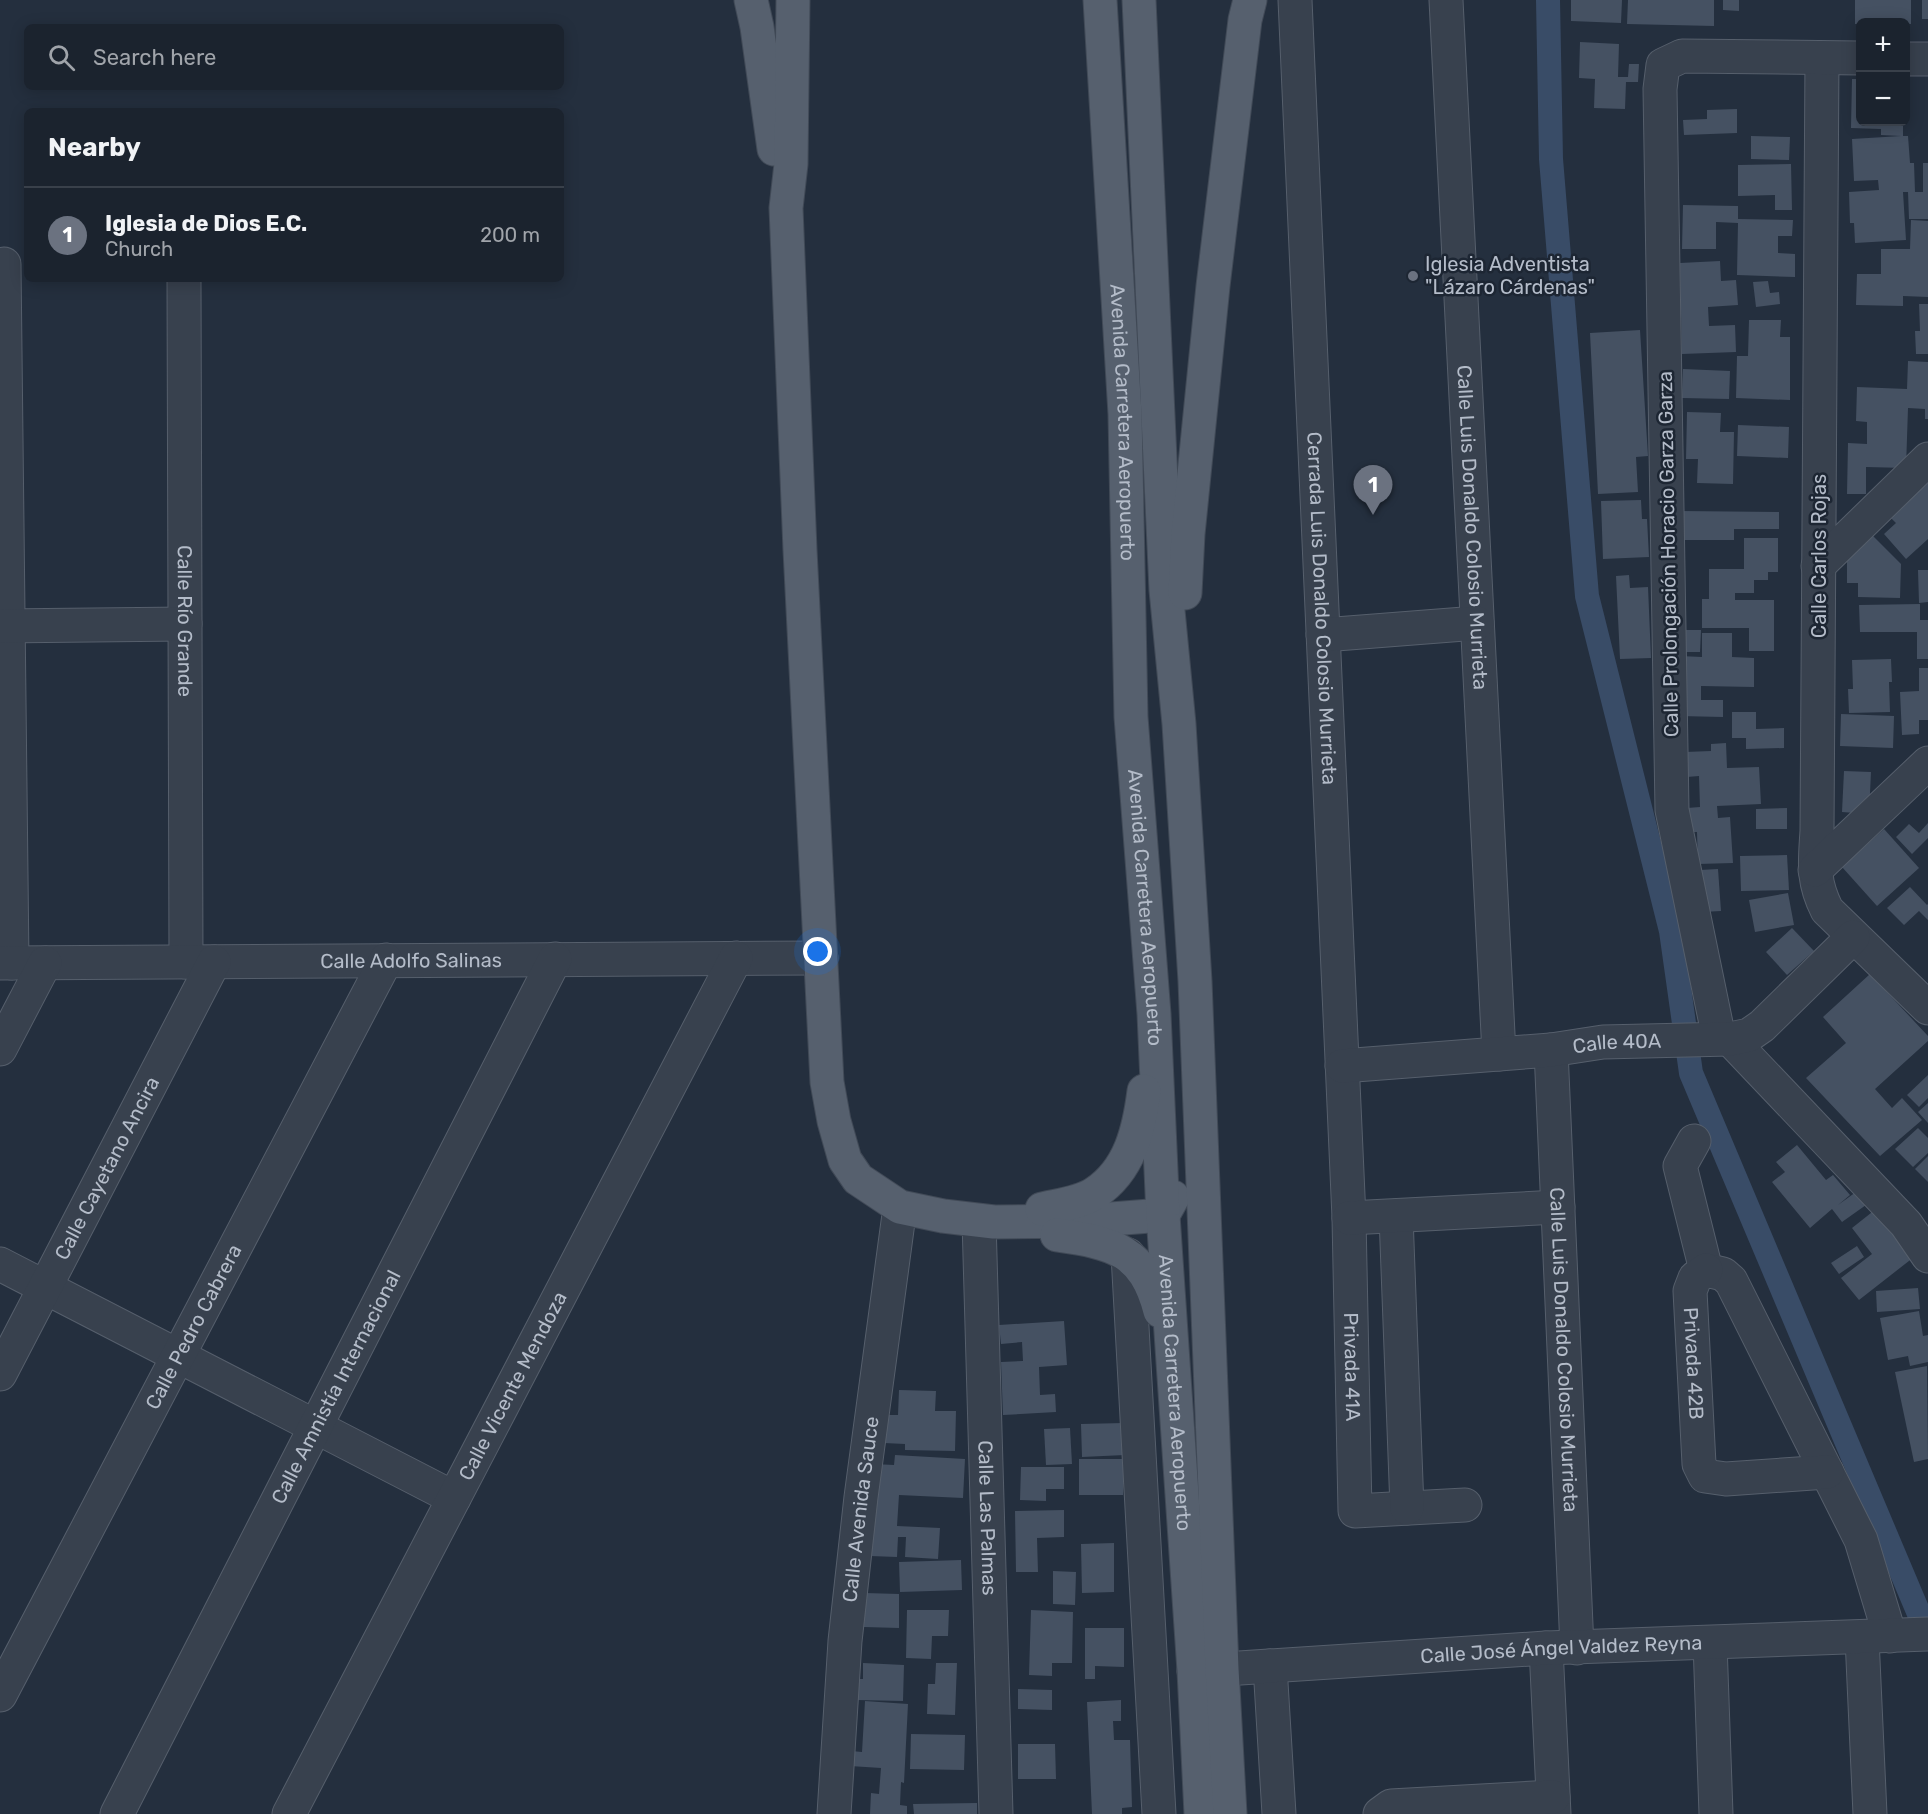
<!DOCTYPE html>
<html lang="en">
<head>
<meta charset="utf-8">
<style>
  :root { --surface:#1b232e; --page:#282f3a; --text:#f1f3f6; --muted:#a0a4aa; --line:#39404a; --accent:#2563eb }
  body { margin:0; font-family:Rubik,sans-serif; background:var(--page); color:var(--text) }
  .controls { position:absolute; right:18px; top:18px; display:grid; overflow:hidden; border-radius:9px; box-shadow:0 3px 15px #0003 }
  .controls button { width:54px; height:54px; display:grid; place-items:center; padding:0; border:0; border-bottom:2px solid var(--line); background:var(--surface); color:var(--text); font:30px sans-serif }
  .you { position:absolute; left:818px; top:952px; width:21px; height:21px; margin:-15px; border:4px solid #fff; border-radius:50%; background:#1a73e8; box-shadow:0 0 0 9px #1a73e833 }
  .badge { display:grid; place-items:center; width:39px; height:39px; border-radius:50%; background:var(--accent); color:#fff; font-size:20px; font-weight:700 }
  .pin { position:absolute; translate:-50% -50px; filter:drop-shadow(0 2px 3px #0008) }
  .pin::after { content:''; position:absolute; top:32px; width:21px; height:18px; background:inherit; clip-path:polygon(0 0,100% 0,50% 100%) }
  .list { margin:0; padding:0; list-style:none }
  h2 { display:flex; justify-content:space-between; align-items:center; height:78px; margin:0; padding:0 24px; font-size:26px }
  h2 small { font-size:20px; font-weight:400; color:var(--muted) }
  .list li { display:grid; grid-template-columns:39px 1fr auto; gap:18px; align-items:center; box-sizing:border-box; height:96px; padding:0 24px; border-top:2px solid var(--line) }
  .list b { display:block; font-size:22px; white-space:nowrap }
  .list p { margin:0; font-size:20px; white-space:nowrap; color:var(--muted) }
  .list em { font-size:20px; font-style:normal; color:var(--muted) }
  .icon { flex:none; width:33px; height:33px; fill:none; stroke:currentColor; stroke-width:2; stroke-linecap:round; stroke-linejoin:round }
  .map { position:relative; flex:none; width:1928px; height:1814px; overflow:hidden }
  .search { position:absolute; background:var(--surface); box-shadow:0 3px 15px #0003; left:24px; top:24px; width:540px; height:66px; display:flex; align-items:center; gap:15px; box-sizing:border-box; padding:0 21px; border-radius:9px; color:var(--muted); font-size:22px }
  .panel { position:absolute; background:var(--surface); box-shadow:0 3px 15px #0003; left:24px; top:108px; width:540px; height:174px; border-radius:9px }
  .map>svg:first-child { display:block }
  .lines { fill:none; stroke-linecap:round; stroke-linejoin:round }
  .canal { stroke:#394c67; stroke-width:24 }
  .building { fill:#455162 }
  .minor-casing { stroke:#565f6c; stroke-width:35 }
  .major-casing { stroke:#414a57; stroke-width:35 }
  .minor { stroke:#38414e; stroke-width:33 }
  .major { stroke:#56606e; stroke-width:33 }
  .worship-dot { fill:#6b7280; stroke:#1d2633; stroke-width:2 }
  .labels { text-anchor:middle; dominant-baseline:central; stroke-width:5; stroke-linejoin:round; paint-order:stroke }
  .poi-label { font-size:20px; fill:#b4bcc9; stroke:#1d2633; text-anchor:start }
  .street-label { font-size:20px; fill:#b4bcc9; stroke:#1d2633 }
</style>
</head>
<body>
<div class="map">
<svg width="1928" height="1814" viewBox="0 0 1928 1814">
  <rect width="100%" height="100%" fill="#242f3e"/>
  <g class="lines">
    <path class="canal" d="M1548 0 1551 159 1587 596 1671 931 1691 1073 1928 1635"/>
  </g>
  <g class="building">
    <path d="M1571 0H1622L1621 23 1571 21Z"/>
    <path d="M1628 0H1714V26L1627 24Z"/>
    <path d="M1723 0H1739V11L1723 10Z"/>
    <rect x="1855" y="0" width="56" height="24"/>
    <rect x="1922" y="0" width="6" height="19"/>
    <path d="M1580 42 1619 44 1618 77H1628L1629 64H1639L1638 82H1626L1625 109 1594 108 1595 79 1579 78Z"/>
    <path d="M1852 79H1860V122H1903V136H1908L1910 163H1914L1915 192H1923V163H1928V219H1909L1908 192H1903L1906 240 1855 243 1854 223H1850L1849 192 1879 190 1878 180 1854 181 1852 139 1901 136 1881 135V129L1851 128Z"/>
    <path d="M1737 109V133L1684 135 1683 120 1707 119V110Z"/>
    <path d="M1751 136 1790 137 1789 160 1751 159Z"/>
    <path d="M1791 164 1792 210H1775V195L1738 196V165Z"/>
    <path d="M1683 205 1738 206V219L1793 220 1792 236H1778V253L1795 254V277L1737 275 1738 223 1716 222V249H1682Z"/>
    <path d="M1911 220 1928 221V297L1903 296V306L1856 305 1857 274H1881V249H1910Z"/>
    <path d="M1720 261 1721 281 1736 280 1738 305 1708 307 1709 326 1735 325 1736 352 1682 354 1680 263Z"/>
    <path d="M1768 281 1770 293 1779 292 1780 304 1756 307 1753 282Z"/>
    <path d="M1919 304H1928V354H1916L1915 331H1920Z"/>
    <path d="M1749 320H1781L1780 337H1790V400L1736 398 1737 356H1748Z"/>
    <path d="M1640 330 1648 456 1636 457 1638 492 1598 494 1590 333Z"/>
    <path d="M1908 361 1928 362V419H1925V409L1908 408 1906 468 1866 467V494H1847L1848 443 1867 444V422L1856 421 1857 387 1907 389Z"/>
    <path d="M1683 369 1730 371 1729 399 1682 398Z"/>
    <path d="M1687 412 1721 413 1720 432H1734L1733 484 1697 483 1698 459H1686Z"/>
    <path d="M1738 425 1789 427 1788 458 1737 456Z"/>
    <path d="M1928 483V539L1906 559 1884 534 1896 523 1890 517Z"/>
    <path d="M1641 500 1642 519H1647L1649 557 1603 559 1601 501Z"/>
    <path d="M1680 511 1779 512V529H1734V540H1679Z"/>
    <path d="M1868 531 1901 564 1900 598 1858 597V583H1847V552Z"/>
    <path d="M1744 538H1778V572H1768V580H1754V593H1735V600H1774V651H1749V628H1702V599H1709V569H1744Z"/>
    <path d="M1918 570H1928V602L1919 603Z"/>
    <path d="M1629 575 1630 588 1648 587 1651 658 1620 659 1616 576Z"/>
    <path d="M1920 604V620H1928V659H1917V632H1860L1859 605Z"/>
    <path d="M1680 630H1701L1700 652H1679Z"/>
    <path d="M1702 633H1732V657L1754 658V687L1701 686V700H1723V717L1679 716 1680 656 1702 657Z"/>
    <path d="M1891 659 1892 682H1889L1890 712 1849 713 1848 689H1853L1852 660Z"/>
    <path d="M1919 668H1928V720H1919V734L1902 735 1900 692 1919 691Z"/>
    <path d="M1732 712H1756V729L1784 728V748L1746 749V738H1732Z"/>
    <path d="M1841 714 1894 716 1893 748 1840 746Z"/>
    <path d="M1726 743 1727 768 1759 767 1761 804 1717 806 1718 818 1730 817 1733 863 1698 864 1697 832H1688L1687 808 1700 807 1699 776 1687 777 1685 752 1711 751V744Z"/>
    <path d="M1844 771 1871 772 1869 814 1842 812Z"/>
    <path d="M1787 808V829H1756V809Z"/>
    <path d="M1928 823V838L1912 854 1896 837 1909 824 1919 833Z"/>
    <path d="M1884 829 1919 868 1877 906 1842 867Z"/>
    <path d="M1787 855 1789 890 1741 891 1740 856Z"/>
    <path d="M1718 869 1721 911 1702 912 1700 870Z"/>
    <path d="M1910 887 1927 905 1928 904V920L1919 911 1904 925 1887 908Z"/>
    <path d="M1788 893 1794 925 1755 932 1749 900Z"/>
    <path d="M1792 928 1814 951 1787 975 1766 952Z"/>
    <path d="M1870 974 1928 1036V1041L1875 1089 1892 1108 1902 1098 1922 1120 1880 1156 1806 1078 1846 1043 1823 1017Z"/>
    <path d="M1928 1075V1098L1919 1107 1907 1095Z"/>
    <path d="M1928 1103V1123L1918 1112Z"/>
    <path d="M1918 1128 1928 1138V1153L1913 1167 1895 1149Z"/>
    <path d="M1797 1145 1826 1180 1833 1175 1850 1195 1838 1205 1856 1192 1866 1205 1842 1222 1832 1209 1810 1228 1772 1182 1785 1172 1776 1162Z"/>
    <path d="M1928 1156V1182L1915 1169Z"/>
    <path d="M1876 1209 1914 1257 1859 1300 1841 1278 1872 1254 1852 1228Z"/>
    <path d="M1857 1246 1864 1257 1839 1274 1831 1263Z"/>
    <path d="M1918 1288 1920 1309 1877 1312 1876 1291Z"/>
    <path d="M1919 1311 1923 1336 1928 1335V1362L1910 1366 1908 1356 1888 1360 1880 1318Z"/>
    <path d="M1064 1321 1067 1365 1039 1367 1040 1395 1055 1394 1056 1412 1003 1415 1001 1362 1023 1361 1022 1342 1001 1344 999 1325Z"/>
    <path d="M1927 1366 1928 1459 1914 1462 1895 1372Z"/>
    <path d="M899 1390 936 1391 935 1411H956L955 1451 905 1450V1444L884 1443 885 1415H898Z"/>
    <path d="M1124 1423 1125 1455 1082 1457 1081 1424Z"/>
    <path d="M1070 1428 1072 1464 1046 1465 1044 1429Z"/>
    <path d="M895 1455 965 1459 963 1498 899 1495 897 1526 940 1528 938 1559 905 1557 906 1537H898L897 1557 870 1556 874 1464 894 1465Z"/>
    <path d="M1079 1459H1124L1123 1495H1079Z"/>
    <path d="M1021 1467H1064V1489H1046V1501L1020 1500Z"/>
    <path d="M1064 1510V1537L1037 1538 1038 1572H1016L1015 1511Z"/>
    <path d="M1114 1543V1592L1082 1593 1081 1544Z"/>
    <path d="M961 1560 962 1590 900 1592 899 1562Z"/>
    <path d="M1053 1571 1076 1572 1075 1605 1053 1604Z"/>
    <path d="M865 1593 899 1594V1628L864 1627Z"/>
    <path d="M907 1610H949L948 1636H932L931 1659 906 1658Z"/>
    <path d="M1031 1610 1073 1612 1072 1663H1052V1676L1029 1675Z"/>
    <path d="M1085 1628H1124V1667L1095 1666V1679H1085Z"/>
    <path d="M863 1663 904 1665 903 1701 857 1700V1679H863Z"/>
    <path d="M936 1663H957L955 1715 927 1714 928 1684H935Z"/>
    <path d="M1018 1689 1052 1690V1710L1018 1709Z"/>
    <path d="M1121 1700V1721H1113L1114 1740H1130L1132 1807 1122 1808V1814H1092L1087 1702Z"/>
    <path d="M865 1701 908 1704 904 1783 901 1782 900 1805 907 1806V1814H870L871 1793 879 1794 881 1768 850 1766 851 1751 862 1752Z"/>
    <path d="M911 1734 965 1735 964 1770 910 1769Z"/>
    <path d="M1018 1744H1055L1056 1779H1018Z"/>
    <path d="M977 1803V1814H914L913 1804Z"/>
  </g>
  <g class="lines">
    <g class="minor-casing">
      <g id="minor">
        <path id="s1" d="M1295 0 1349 1218 1355 1511 1465 1505"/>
        <path id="s2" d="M1446 0 1499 1054"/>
        <path d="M1822 58 1817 831C1815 863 1812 880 1827 910L1928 1008"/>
        <path d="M1906 59H1928"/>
        <path d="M4 264 12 963"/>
        <path id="s3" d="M184 279 186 962"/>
        <path d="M1818 566 1928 459"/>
        <path d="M0 626 185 624"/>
        <path d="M1323 635 1477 623"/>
        <path d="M1815 870 1928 763"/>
        <path id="s4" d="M0 963 821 958"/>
        <path d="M1719 1038 1672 810 1660 89 1663 65 1682 56 1860 58"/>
        <path d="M1730 1039 1906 1224 1928 1256"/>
        <path d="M0 1049 45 963"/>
        <path id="s5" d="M1551 1050 1577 1648"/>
        <path id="s6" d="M1342 1066 1551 1050 1603 1042 1730 1039 1749 1035 1762 1026 1853 937"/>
        <path d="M1694 1141 1680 1166 1706 1270"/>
        <path d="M1396 1216 1407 1508"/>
        <path d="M1349 1218 1558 1207"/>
        <path id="s7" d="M979 1221 996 1814"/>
        <path d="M1128 1255 1159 1814"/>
        <path d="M0 1264 454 1498"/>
        <path d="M1706 1270 1723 1274 1731 1281 1861 1540 1890 1636"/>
        <path id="s8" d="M1706 1270 1695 1278 1690 1291 1699 1464 1705 1476 1726 1479 1827 1472"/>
        <path id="s9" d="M0 1374 214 962"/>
        <path d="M1862 1638 1870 1814"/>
        <path d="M1710 1643 1716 1814"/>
        <path d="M1546 1648 1554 1814"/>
        <path d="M1270 1666 1279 1814"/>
        <path id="s10" d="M1194 1671 1546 1648 1928 1634"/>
        <path id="s11" d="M0 1695 386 960"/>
        <path id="s12" d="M117 1814 555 959"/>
        <path id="s13" d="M289 1814 736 958"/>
        <path id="s14" d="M834 1814 845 1641 861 1497 900 1207"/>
        <path d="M1380 1814 1391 1806 1553 1797"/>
      </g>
    </g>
    <g class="major-casing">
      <g id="major">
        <path d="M751 0 757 27 774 149"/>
        <path d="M793 0 791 164 786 208 800 550 827 1082 834 1121 845 1160 858 1179 900 1207 943 1216 994 1222 1085 1221 1163 1215 1173 1197"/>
        <path id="s15" d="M1100 0 1125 414 1131 717 1154 1014 1163 1215 1194 1671 1201 1814"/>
        <path d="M1139 0 1166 590 1179 724 1195 981 1222 1669 1230 1814"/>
        <path d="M1185 593 1188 534 1213 286 1245 20 1250 0"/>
        <path d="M1042 1209C1059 1205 1080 1203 1095 1193 1130 1170 1139 1130 1144 1091"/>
        <path d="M1057 1235C1114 1243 1144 1250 1160 1311"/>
      </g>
    </g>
    <use href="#minor" class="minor"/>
    <use href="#major" class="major"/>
  </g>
  <circle class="worship-dot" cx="1413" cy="276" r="6"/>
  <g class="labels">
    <g class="poi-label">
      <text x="1425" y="264">Iglesia Adventista<tspan x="1425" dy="23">"Lázaro Cárdenas"</tspan></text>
    </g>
    <g class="street-label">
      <text stroke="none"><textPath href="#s15" startOffset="423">Avenida Carretera Aeropuerto</textPath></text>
      <text stroke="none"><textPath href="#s2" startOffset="528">Calle Luis Donaldo Colosio Murrieta</textPath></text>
      <text transform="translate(1668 554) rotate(-91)">Calle Prolongación Horacio Garza Garza</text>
      <text transform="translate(1819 556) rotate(-90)">Calle Carlos Rojas</text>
      <text stroke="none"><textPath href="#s1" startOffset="609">Cerrada Luis Donaldo Colosio Murrieta</textPath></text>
      <text stroke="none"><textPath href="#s3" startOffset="342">Calle Río Grande</textPath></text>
      <text stroke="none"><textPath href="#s15" startOffset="909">Avenida Carretera Aeropuerto</textPath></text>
      <text stroke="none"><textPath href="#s4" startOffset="411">Calle Adolfo Salinas</textPath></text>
      <text stroke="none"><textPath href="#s6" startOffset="276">Calle 40A</textPath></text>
      <text stroke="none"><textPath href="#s9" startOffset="232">Calle Cayetano Ancira</textPath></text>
      <text stroke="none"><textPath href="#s11" startOffset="416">Calle Pedro Cabrera</textPath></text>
      <text stroke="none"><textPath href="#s5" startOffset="300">Calle Luis Donaldo Colosio Murrieta</textPath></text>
      <text stroke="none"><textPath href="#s8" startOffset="100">Privada 42B</textPath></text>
      <text stroke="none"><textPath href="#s1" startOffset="1368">Privada 41A</textPath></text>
      <text stroke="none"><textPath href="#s13" startOffset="483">Calle Vicente Mendoza</textPath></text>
      <text stroke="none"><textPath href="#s12" startOffset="480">Calle Amnistía Internacional</textPath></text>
      <text stroke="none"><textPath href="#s15" startOffset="1395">Avenida Carretera Aeropuerto</textPath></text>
      <text stroke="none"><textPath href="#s14" startOffset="306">Calle Avenida Sauce</textPath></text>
      <text stroke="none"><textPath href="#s7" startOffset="297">Calle Las Palmas</textPath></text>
      <text stroke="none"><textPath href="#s10" startOffset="368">Calle José Ángel Valdez Reyna</textPath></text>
    </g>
  </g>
</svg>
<div class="controls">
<button>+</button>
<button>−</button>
</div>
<div class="you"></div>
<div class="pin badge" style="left:1373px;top:515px;background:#6b7280">1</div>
<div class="search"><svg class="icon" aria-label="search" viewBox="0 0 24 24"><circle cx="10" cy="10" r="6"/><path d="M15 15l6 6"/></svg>Search here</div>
<section class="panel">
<h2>Nearby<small></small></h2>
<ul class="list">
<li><span class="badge" style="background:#6b7280">1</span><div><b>Iglesia de Dios E.C.</b><p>Church</p></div><em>200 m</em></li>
</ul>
</section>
</div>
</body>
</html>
